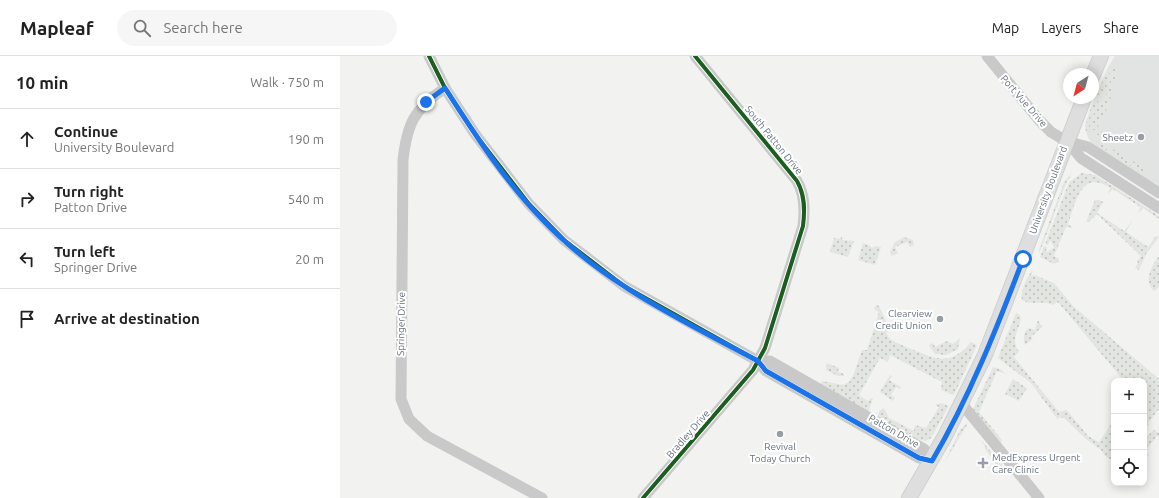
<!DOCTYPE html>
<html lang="en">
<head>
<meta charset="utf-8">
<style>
  :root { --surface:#fff; --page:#f6f6f6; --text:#222; --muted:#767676; --line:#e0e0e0 }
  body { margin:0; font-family:Ubuntu,sans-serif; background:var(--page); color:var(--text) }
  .controls { position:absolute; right:12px; bottom:12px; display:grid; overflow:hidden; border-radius:8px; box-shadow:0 2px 10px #0003 }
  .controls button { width:36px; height:36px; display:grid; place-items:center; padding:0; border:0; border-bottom:1px solid var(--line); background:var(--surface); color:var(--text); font:20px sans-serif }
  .compass { position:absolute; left:723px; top:12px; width:36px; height:36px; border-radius:50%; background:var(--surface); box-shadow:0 2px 10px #0003; rotate:216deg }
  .stop { position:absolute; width:12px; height:12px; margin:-9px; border:3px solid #1a73e8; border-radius:50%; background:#fff }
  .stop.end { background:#1a73e8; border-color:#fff; box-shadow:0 1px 4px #0008 }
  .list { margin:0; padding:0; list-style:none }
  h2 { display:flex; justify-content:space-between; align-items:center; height:52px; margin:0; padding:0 16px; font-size:17px }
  h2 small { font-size:13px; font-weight:400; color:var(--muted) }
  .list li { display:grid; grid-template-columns:26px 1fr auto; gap:12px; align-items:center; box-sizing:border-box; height:60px; padding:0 16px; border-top:1px solid var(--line) }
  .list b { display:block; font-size:15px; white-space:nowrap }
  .list p { margin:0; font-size:13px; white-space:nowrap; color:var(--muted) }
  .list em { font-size:13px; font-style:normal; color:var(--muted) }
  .icon { flex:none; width:22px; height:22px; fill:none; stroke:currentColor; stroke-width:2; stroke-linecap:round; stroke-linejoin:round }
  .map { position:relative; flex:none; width:819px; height:442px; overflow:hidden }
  header { display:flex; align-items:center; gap:24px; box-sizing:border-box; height:56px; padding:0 20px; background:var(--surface); border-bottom:1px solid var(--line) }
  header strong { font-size:19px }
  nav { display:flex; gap:22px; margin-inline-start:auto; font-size:14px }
  .search { width:280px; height:36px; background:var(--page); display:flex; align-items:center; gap:10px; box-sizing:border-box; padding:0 14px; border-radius:22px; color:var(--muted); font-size:15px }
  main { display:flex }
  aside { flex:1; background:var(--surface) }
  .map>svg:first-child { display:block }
  .built { fill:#e2e4e4 }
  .grass { fill:url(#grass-dots) }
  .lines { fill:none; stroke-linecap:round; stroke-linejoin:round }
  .major-casing { stroke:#cfd0d1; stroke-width:16 }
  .minor { stroke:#c9c9ca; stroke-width:11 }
  .major { stroke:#dedede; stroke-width:14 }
  .cycleway-casing { stroke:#fff; stroke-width:6 }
  .cycleway { stroke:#1b5e20; stroke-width:4 }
  .route { stroke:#1a73e8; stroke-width:5 }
  .poi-dot { fill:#979ea6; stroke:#fff; stroke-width:1.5 }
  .labels { text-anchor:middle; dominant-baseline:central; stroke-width:4; stroke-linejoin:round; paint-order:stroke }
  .street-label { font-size:10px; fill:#66717e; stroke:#fff }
  .poi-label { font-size:10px; fill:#66717e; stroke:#fff; text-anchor:end }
</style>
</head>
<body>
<header>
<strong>Mapleaf</strong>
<div class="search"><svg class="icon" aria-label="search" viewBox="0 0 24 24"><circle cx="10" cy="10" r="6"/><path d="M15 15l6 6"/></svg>Search here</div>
<nav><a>Map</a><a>Layers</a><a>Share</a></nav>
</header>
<main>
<aside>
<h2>10 min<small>Walk · 750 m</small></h2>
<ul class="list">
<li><svg class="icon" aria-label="ahead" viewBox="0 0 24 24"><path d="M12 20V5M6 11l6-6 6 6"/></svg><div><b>Continue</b><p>University Boulevard</p></div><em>190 m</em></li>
<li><svg class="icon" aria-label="right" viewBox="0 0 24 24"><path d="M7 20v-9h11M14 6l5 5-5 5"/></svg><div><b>Turn right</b><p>Patton Drive</p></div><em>540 m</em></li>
<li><svg class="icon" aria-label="left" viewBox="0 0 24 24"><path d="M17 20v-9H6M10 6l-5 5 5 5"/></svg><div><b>Turn left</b><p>Springer Drive</p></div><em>20 m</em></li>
<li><svg class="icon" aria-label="arrive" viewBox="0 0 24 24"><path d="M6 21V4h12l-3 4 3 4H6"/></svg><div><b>Arrive at destination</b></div></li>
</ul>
</aside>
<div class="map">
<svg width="819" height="442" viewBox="0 0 819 442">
  <defs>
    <pattern id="grass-dots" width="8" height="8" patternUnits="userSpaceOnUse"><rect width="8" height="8" fill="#e2e5e0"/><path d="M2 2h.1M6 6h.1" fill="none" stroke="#bbbebb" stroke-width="1.8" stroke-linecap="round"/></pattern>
  </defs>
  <rect width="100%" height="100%" fill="#f2f3f1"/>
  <path class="built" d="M775 0H819V132L752 87 748 82 745 70 747 63 767 13Z"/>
  <g class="grass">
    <path d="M774 11H776L778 14C773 26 769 34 777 46L766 40Z"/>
    <path d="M771 12 765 37 758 46 750 63V74L746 75C744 61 761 30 767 16Z"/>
    <path d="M767 44 776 48 770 46 756 74H752C750 60 756 51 767 44Z"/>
    <path d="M753 76 761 79 762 85 766 89 806 113 803 118 760 90 758 88 759 85 757 81 754 80Z"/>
    <path d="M742 117 755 119 819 160V163L803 152 798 157 800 151 773 133 768 138 770 132C741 113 736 146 728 168L733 172 726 171 714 200 719 203V205L714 208 700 201 704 190 707 191 706 195 707 196 714 191 710 184 708 189 705 188 729 126Z"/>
    <path d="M730 119 731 120 727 125 699 198V194L724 126Z"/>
    <path d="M755 144H759L763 146 757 157 784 175 793 164 786 176 808 191 816 180 819 181 806 198 799 214 795 212 798 207 797 205 801 200 757 158 749 166H746Z"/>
    <path d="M501 180 503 184 514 185 508 201 490 196 494 182 500 183Z"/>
    <path d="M564 181 573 184 574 189 570 191 567 186 555 191 558 197 552 200 550 196 555 186Z"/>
    <path d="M523 187 529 189 532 192 536 190 541 191 535 209 518 204Z"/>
    <path d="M819 200V231L814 235C803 225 812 209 819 200Z"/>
    <path d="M693 214 691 220 694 219 714 227 733 250 819 323V353L808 367 809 369 808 370 806 369 804 372V325H784L718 246 713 249C702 244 692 250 682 244 680 236 687 220 693 214Z"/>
    <path d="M536 249 539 250C541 255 545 261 546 267 547 274 545 277 550 283 558 288 567 291 576 295 600 305 613 308 631 286L637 289 614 339 601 334 602 326 550 299 548 306 540 302 519 339 528 345 531 342 533 343 528 356 480 329 482 325 503 329 509 326 513 320 522 294H527L539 256 534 253Z"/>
    <path d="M676 257 679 258 681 262C679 275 670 283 679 296L674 301 719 356 727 354 748 380 759 386 774 364V405L765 400 762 395 746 383 724 362 719 361 718 364 691 327 658 302Z"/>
    <path d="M698 264 702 271 691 281 693 283 685 289C683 283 683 275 689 272L695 274Z"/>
    <path d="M620 282 618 293 606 299 595 298 589 289 593 287 595 291 607 285 613 288Z"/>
    <path d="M487 307 499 312 498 316 504 318V320H498L486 314Z"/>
    <path d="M653 311 660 313 666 318 657 315 639 356 662 384 661 387 633 353Z"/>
    <path d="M550 319 552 320 549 324 561 331 560 333 556 331 551 339 555 342 553 345 540 336Z"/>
    <path d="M673 323 687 332 679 345 665 338Z"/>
    <path d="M601 347 609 350 591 382 586 385 570 381 538 361 539 355 544 352 549 362 574 375 575 369 586 372 599 351 595 349Z"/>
    <path d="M627 367V369L604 407 620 374Z"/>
    <path d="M814 374 819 377V382L817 380 805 395 809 399 807 401 804 398V383Z"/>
    <path d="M640 383 661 407 663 410 660 414 645 393V390Z"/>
  </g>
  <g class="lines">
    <g class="major-casing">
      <g id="major">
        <path d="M753 19 761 0"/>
        <path d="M569 442 605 380 645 299 744 42"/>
      </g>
    </g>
    <g class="minor">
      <path d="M89 0 105 32 135 78 189 148 224 184 284 230 418 305 426 315 579 402 592 405"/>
      <path d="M647 0 699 64 711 76 726 85 748 91 819 137"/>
      <path d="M105 32C74 53 67 68 63 104L61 343 69 363 87 380 202 442"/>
      <path d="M727 85 741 102 819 152"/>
      <path d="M418 305H430L584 393 592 405"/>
      <path d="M622 348 699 442"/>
      <path d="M303 442 413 314 425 292 463 170C465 154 465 139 457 125L355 0"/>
    </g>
    <use href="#major" class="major"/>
    <g class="cycleway-casing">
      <g id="cycleway">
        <path d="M89 0 105 32 135 78 189 148 224 184 284 230 418 305 426 315 579 402 592 405"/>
        <path d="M303 442 413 314 425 292 463 170C465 154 465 139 457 125L355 0"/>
      </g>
    </g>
    <use href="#cycleway" class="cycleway"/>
  </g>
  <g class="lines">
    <path class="route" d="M86 46 105 32C134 77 164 124 202 163 262 227 342 264 418 305L426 315 579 402 592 405C629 342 657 272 683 203"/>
  </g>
  <g class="poi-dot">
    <circle cx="801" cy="81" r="4"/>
    <circle cx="600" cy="263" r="4"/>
    <circle cx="440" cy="378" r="4"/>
    <path d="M641 401h4v4h4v4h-4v4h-4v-4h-4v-4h4z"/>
  </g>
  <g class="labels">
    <g class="street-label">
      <text transform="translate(684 45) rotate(49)">Port Vue Drive</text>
      <text transform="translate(434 84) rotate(51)">South Patton Drive</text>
      <text transform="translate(708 134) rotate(-70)">University Boulevard</text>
      <text transform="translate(61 268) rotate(-89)">Springer Drive</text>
      <text transform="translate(554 375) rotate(30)">Patton Drive</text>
      <text transform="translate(348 378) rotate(-49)">Bradley Drive</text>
    </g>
    <g class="poi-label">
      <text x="793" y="81">Sheetz</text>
      <text x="592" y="257">Clearview<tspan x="592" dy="12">Credit Union</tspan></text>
      <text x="440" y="390" text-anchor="middle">Revival<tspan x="440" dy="12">Today Church</tspan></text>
      <text x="652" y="401" text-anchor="start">MedExpress Urgent<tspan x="652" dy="12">Care Clinic</tspan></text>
    </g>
  </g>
</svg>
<div class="controls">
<button>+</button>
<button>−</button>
<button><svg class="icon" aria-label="locate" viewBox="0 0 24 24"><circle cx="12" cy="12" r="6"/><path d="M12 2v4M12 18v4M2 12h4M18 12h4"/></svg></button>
</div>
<svg class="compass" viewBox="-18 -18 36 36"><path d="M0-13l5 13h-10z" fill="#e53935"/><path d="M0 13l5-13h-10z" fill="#767676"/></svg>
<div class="stop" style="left:683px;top:203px"></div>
<div class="stop end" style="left:86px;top:46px"></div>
</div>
</main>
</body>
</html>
